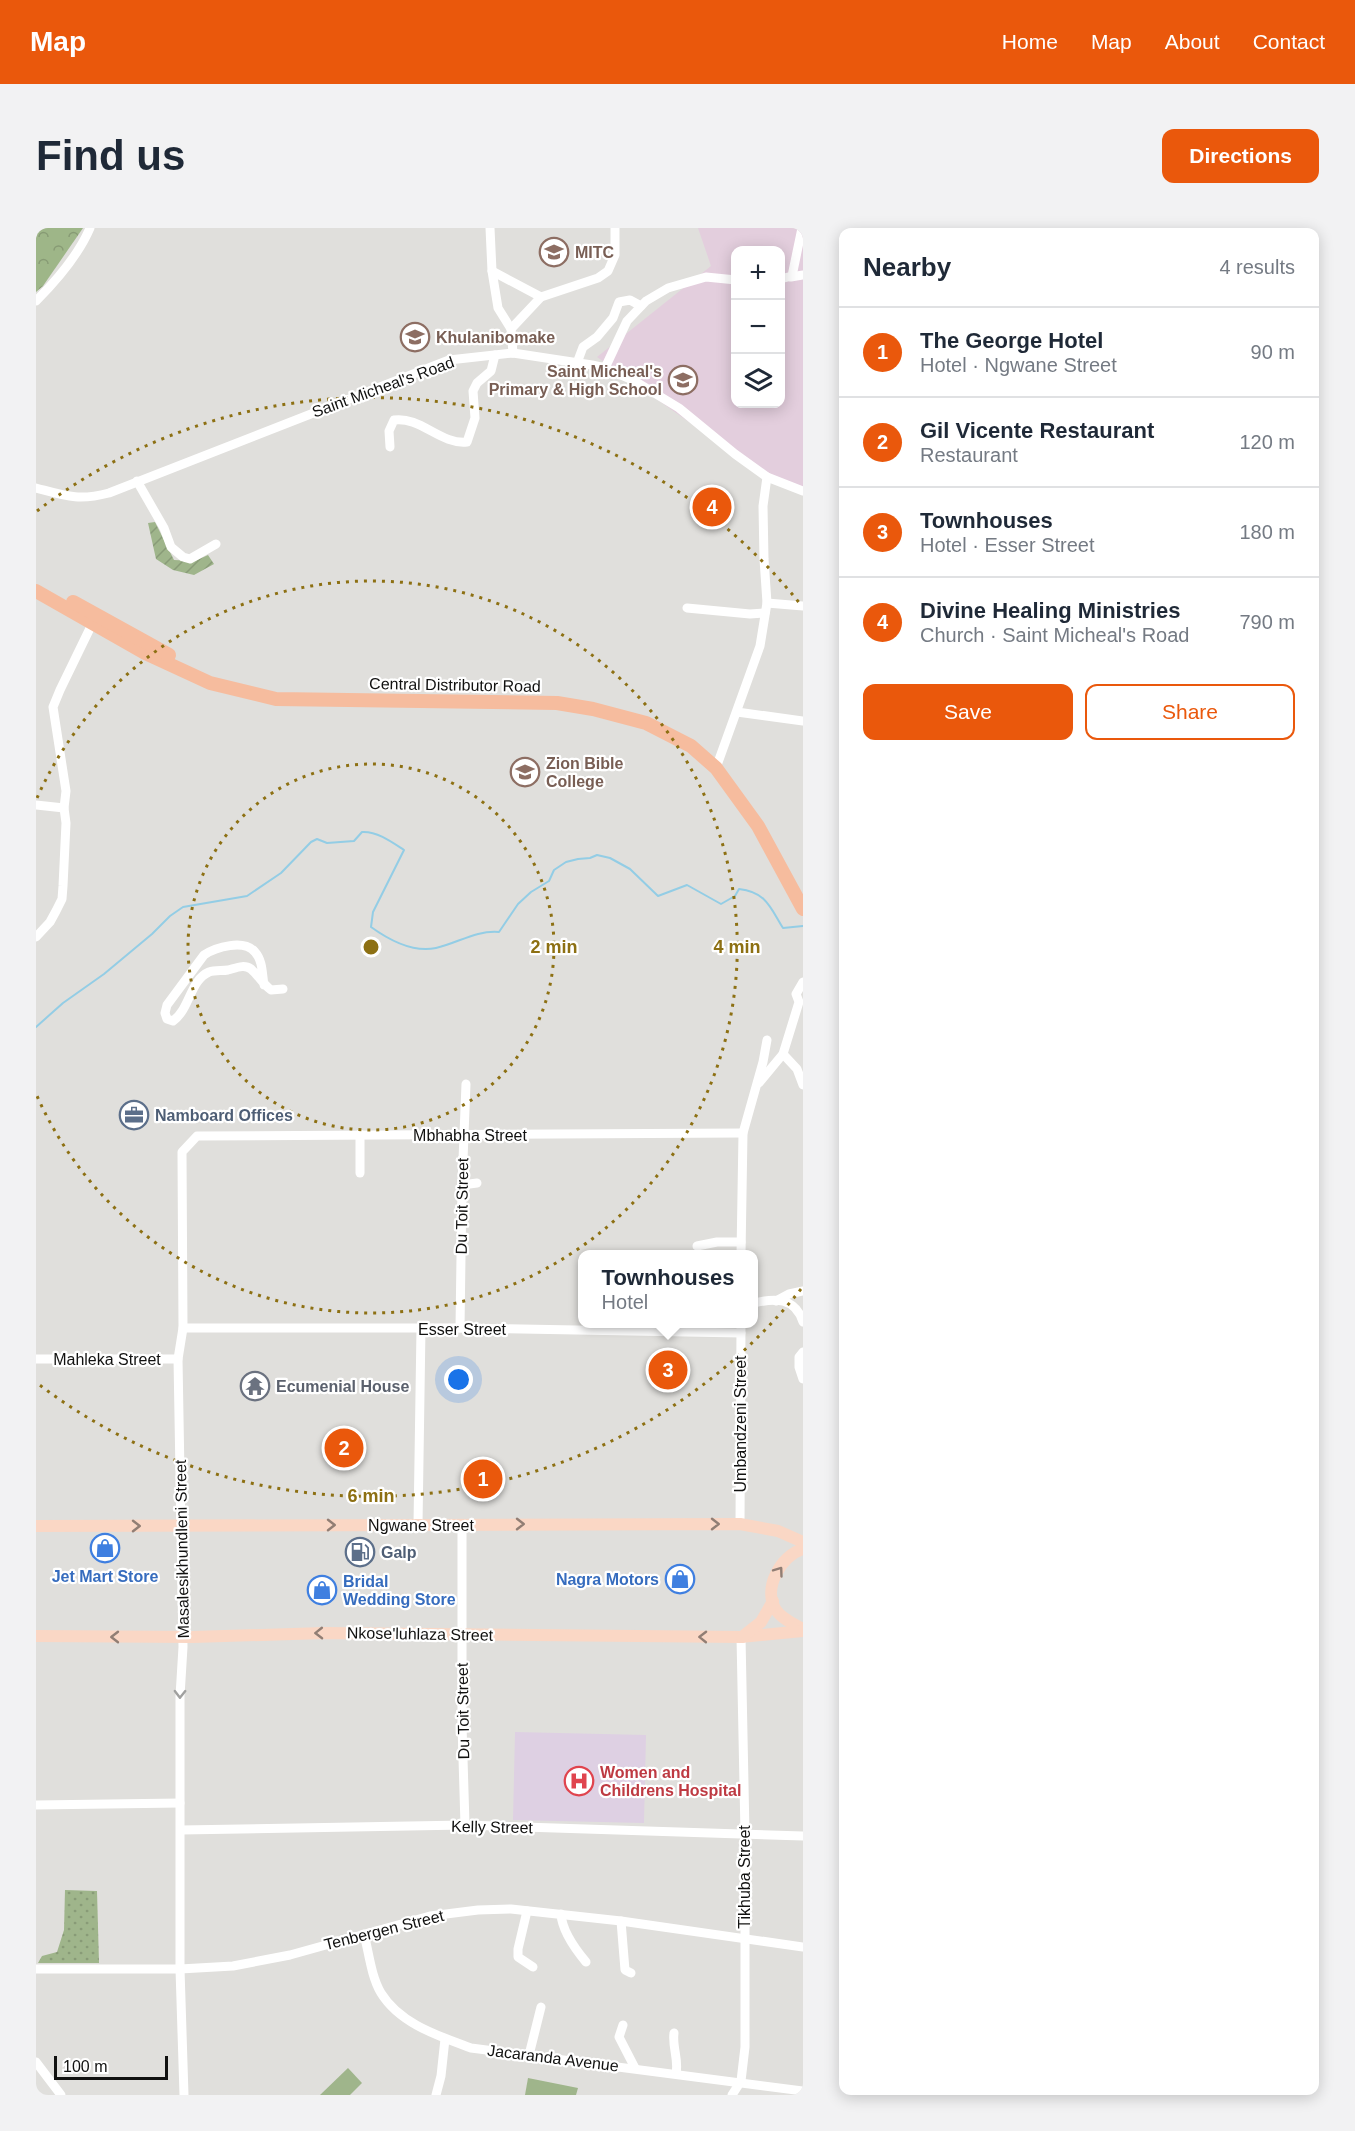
<!DOCTYPE html>
<html lang="en">
<head>
<meta charset="utf-8">
<style>
  :root { --surface:#fff; --page:#f2f2f3; --text:#1f2937; --muted:#747a83; --line:#e0e1e3; --accent:#ea580c }
  body { margin:0; font-family:Helvetica,sans-serif; background:var(--page); color:var(--text) }
  .controls { position:absolute; right:18px; top:18px; display:grid; overflow:hidden; border-radius:12px; box-shadow:0 3px 15px #0003 }
  .controls button { width:54px; height:54px; display:grid; place-items:center; padding:0; border:0; border-bottom:2px solid var(--line); background:var(--surface); color:var(--text); font:30px sans-serif }
  .scale { position:absolute; left:18px; bottom:15px; width:114px; box-sizing:border-box; padding-left:6px; border:3px solid #111110; border-top:0; font-size:16px; line-height:21px; white-space:nowrap; color:#111110; -webkit-text-stroke:4px #fff; paint-order:stroke }
  .you { position:absolute; left:423px; top:1152px; width:21px; height:21px; margin:-15px; border:4px solid #fff; border-radius:50%; background:#1a73e8; box-shadow:0 0 0 9px #1a73e833 }
  .badge { display:grid; place-items:center; width:39px; height:39px; border-radius:50%; background:var(--accent); color:#fff; font-size:20px; font-weight:700 }
  .pin { position:absolute; translate:-50% -50%; border:3px solid #fff; box-shadow:0 2px 6px #0006 }
  .popup { position:absolute; left:542px; top:1022px; width:180px; height:78px; box-sizing:border-box; display:grid; place-content:center; border-radius:12px; background:var(--surface); filter:drop-shadow(0 2px 4px #0005); font-size:20px; white-space:nowrap; color:var(--muted) }
  .popup b { font-size:22px; color:var(--text) }
  .popup::after { content:''; position:absolute; left:50%; top:100%; margin-left:-12px; border:12px solid transparent; border-top-color:var(--surface) }
  .list { margin:0; padding:0; list-style:none }
  h2 { display:flex; justify-content:space-between; align-items:center; height:78px; margin:0; padding:0 24px; font-size:26px }
  h2 small { font-size:20px; font-weight:400; color:var(--muted) }
  .list li { display:grid; grid-template-columns:39px 1fr auto; gap:18px; align-items:center; box-sizing:border-box; height:90px; padding:0 24px; border-top:2px solid var(--line) }
  .list b { display:block; font-size:22px; white-space:nowrap }
  .list p { margin:0; font-size:20px; white-space:nowrap; color:var(--muted) }
  .list em { font-size:20px; font-style:normal; color:var(--muted) }
  .actions { display:flex; gap:12px; padding:18px 24px }
  .actions a { flex:1; padding:14px 0; border:2px solid var(--accent); border-radius:12px; text-align:center; font-size:21px; color:var(--accent) }
  .actions .main { background:var(--accent); color:#fff }
  .icon { flex:none; width:33px; height:33px; fill:none; stroke:currentColor; stroke-width:2; stroke-linecap:round; stroke-linejoin:round }
  .map { position:relative; flex:none; width:767px; height:1867px; overflow:hidden; border-radius:12px }
  header { display:flex; align-items:center; gap:36px; box-sizing:border-box; height:84px; padding:0 30px; background:var(--accent); color:#fff }
  header strong { font-size:28px }
  nav { display:flex; gap:33px; margin-inline-start:auto; font-size:21px }
  .intro { display:flex; align-items:center; justify-content:space-between; box-sizing:border-box; height:144px; padding:0 36px }
  h1 { margin:0; font-size:42px }
  .button { padding:15px 27px; border-radius:12px; background:var(--accent); color:#fff; font-size:21px; font-weight:700 }
  main { display:flex; gap:36px; padding:0 36px }
  aside { flex:1; background:var(--surface); border-radius:12px; box-shadow:0 3px 15px #0003 }
  .map>svg:first-child { display:block }
  .education { fill:#e3cedd; fill-rule:evenodd }
  .medical { fill:#ded0e3 }
  .grass { fill:url(#grass-dots) }
  .forest { fill:url(#forest-crowns) }
  .garden { fill:url(#garden-furrows) }
  .pitch { fill:#9fb58b }
  .lines { fill:none; stroke-linecap:round; stroke-linejoin:round }
  .stream { stroke:#93cde5; stroke-width:2 }
  .minor { stroke:#fff; stroke-width:9 }
  .major { stroke:#fad7c5; stroke-width:12 }
  .highway { stroke:#f6bc9e; stroke-width:14 }
  .oneway { stroke:#917e74 }
  .oneway2 { stroke:#a0a09f }
  .ring { fill:none; stroke:#8d7013; stroke-width:3; stroke-dasharray:3 6 }
  .labels { text-anchor:middle; dominant-baseline:central; stroke-width:4.5; stroke-linejoin:round; paint-order:stroke }
  .education-label { font-size:16px; font-weight:bold; fill:#785e54; stroke:#fff; text-anchor:start }
  .street-label { font-size:16px; fill:#111110; stroke:#fff }
  .service-label { font-size:16px; font-weight:bold; fill:#4e5e75; stroke:#fff; text-anchor:start }
  .worship-label { font-size:16px; font-weight:bold; fill:#5b616d; stroke:#fff; text-anchor:start }
  .shop-label { font-size:16px; font-weight:bold; fill:#366cbe; stroke:#fff }
  .health-label { font-size:16px; font-weight:bold; fill:#be3a42; stroke:#fff; text-anchor:start }
  .centre { fill:#8d7013; stroke:#fff; stroke-width:3 }
  .ring-label { font-size:18px; text-anchor:middle; font-weight:bold; fill:#8d7013; stroke:#fff; stroke-width:4.5; stroke-linejoin:round; paint-order:stroke }
</style>
</head>
<body>
<header>
<strong>Map</strong>
<nav><a>Home</a><a>Map</a><a>About</a><a>Contact</a></nav>
</header>
<div class="intro"><h1>Find us</h1><a class="button">Directions</a></div>
<main>
<div class="map">
<svg width="767" height="1867" viewBox="0 0 767 1867">
  <defs>
    <pattern id="grass-dots" width="8" height="8" patternUnits="userSpaceOnUse" patternTransform="scale(1.5)"><rect width="8" height="8" fill="#9fb58b"/><path d="M2 2h.1M6 6h.1" fill="none" stroke="#889b77" stroke-width="1.8" stroke-linecap="round"/></pattern>
    <pattern id="forest-crowns" width="20" height="18" patternUnits="userSpaceOnUse" patternTransform="scale(1.5)"><rect width="20" height="18" fill="#9eb688"/><path d="M2 6a3 3 0 1 1 6 0M12 15a3 3 0 1 1 6 0" fill="none" stroke="#879b74"/></pattern>
    <pattern id="garden-furrows" width="10" height="10" patternUnits="userSpaceOnUse" patternTransform="scale(1.5)"><rect width="10" height="10" fill="#9fb58b"/><path d="M-1 1l2-2M0 10L10 0M9 11l2-2" fill="none" stroke="#889b77"/></pattern>
  </defs>
  <rect width="100%" height="100%" fill="#e0dfdc"/>
  <path class="education" d="M662 0H767V262L731 249 561 129 675 38ZM700 22H744V176H700Z"/>
  <path class="medical" d="M479 1504 610 1507 608 1595 477 1592Z"/>
  <path class="grass" d="M29 1662 61 1663 63 1735H2L6 1728 21 1724 28 1702Z"/>
  <path class="forest" d="M0 0H47L7 58 0 64Z"/>
  <path class="garden" d="M119 294 138 332 159 333 172 327 178 336 158 347 137 342 120 331 112 295Z"/>
  <g class="pitch">
    <path d="M312 1840 326 1855 314 1867H284Z"/>
    <path d="M492 1850 542 1860 540 1867H489Z"/>
  </g>
  <g class="lines">
    <path class="stream" d="M0 799 27 775 68 746 116 706 134 688 147 679 211 668 245 645 275 614 281 611 291 615 318 613 326 604C341 603 356 614 368 622L337 684 335 699C353 712 377 725 400 720 422 715 440 702 463 704L482 676 495 664 513 653 518 642 530 634 542 631 554 630 561 627 574 630 594 641 622 668 651 657 685 676 699 668 703 661C730 664 734 679 747 700L767 698"/>
    <g class="minor">
      <path d="M454 0 456 43 462 80 475 101 477 125"/>
      <path d="M456 43 505 69"/>
      <path d="M755 49 767 47"/>
      <path d="M744 51 756 48 766 0"/>
      <path d="M0 73C21 52 42 28 54 0"/>
      <path d="M475 101 505 69 562 50 572 43 579 27V0"/>
      <path d="M541 135 547 119 561 109 577 90 583 74 594 72 605 78"/>
      <path d="M569 140 591 93 610 73 632 60 670 49 700 52"/>
      <path d="M354 219 353 203 358 192C384 188 405 217 431 214L439 190 437 163 441 155 455 143 459 127"/>
      <path d="M101 253 128 300 135 319 147 329 154 331 180 316"/>
      <path d="M0 260C30 268 42 273 73 265L413 132 477 125 556 137 569 140 597 152 643 180 699 226 731 249 767 263"/>
      <path d="M731 375 767 378"/>
      <path d="M651 380 714 386 729 385"/>
      <path d="M701 484 767 493"/>
      <path d="M680 540 724 418 731 375 728 331 727 278 731 249"/>
      <path d="M0 577 28 580"/>
      <path d="M0 709 14 694 20 683 26 671 27 658 30 595 28 580 30 563 17 479 24 462 58 392"/>
      <path d="M228 757C226 746 227 733 219 724 208 711 180 719 168 727L131 777 129 785 131 791 137 793C154 781 154 752 173 744 179 742 186 743 192 742 200 740 208 736 215 741 222 747 227 756 235 762L247 761"/>
      <path d="M747 826 761 841 767 857"/>
      <path d="M723 855 747 826 763 774 760 766 767 754"/>
      <path d="M324 945V906"/>
      <path d="M426 957 441 955"/>
      <path d="M661 1018 681 1014H705"/>
      <path d="M705 1026 707 905 727 834 731 812"/>
      <path d="M740 1073 753 1066 767 1063"/>
      <path d="M718 1075C739 1070 759 1069 767 1094"/>
      <path d="M147 1100H424L705 1105"/>
      <path d="M424 1100 426 957 430 856"/>
      <path d="M767 1124 763 1129V1139L767 1151"/>
      <path d="M0 1131H142"/>
      <path d="M382 1296 385 1100"/>
      <path d="M426 1296V1497L429 1597"/>
      <path d="M704 1296 705 1096"/>
      <path d="M0 1577 144 1575"/>
      <path d="M145 1602 429 1597 767 1608"/>
      <path d="M491 1683 482 1721V1729L497 1739"/>
      <path d="M525 1686C526 1703 540 1722 550 1734"/>
      <path d="M585 1693 589 1742 595 1745"/>
      <path d="M328 1706C333 1725 335 1748 345 1765 364 1796 403 1808 435 1820L767 1863"/>
      <path d="M0 1741H144L197 1738 254 1727 394 1688 442 1682 475 1681 585 1693 767 1719"/>
      <path d="M587 1797 583 1809 599 1840"/>
      <path d="M638 1805C636 1819 643 1832 640 1845"/>
      <path d="M493 1827 505 1779"/>
      <path d="M0 1834 25 1867"/>
      <path d="M148 1867 144 1741V1468L147 1419 142 1131 147 1100 146 924 161 908 707 905"/>
      <path d="M400 1867 405 1848 409 1811"/>
      <path d="M696 1867 705 1853 709 1819V1606L705 1409"/>
    </g>
    <g class="major">
      <path d="M0 1298 704 1296 742 1303 767 1314"/>
      <path d="M767 1321C745 1327 726 1361 740 1382 746 1391 758 1396 767 1401"/>
      <path d="M0 1408 157 1409 288 1405 705 1409 767 1403"/>
      <path d="M706 1409 725 1394 737 1373"/>
    </g>
    <g class="highway">
      <path d="M0 363 109 425 174 455 240 471 521 475 557 481 610 495 655 518 680 540 722 598 767 681"/>
      <path d="M37 374 133 427"/>
    </g>
  </g>
  <defs><path id="oneway-chevron" d="M-2-3.5L2.5 0L-2 3.5" fill="none" stroke-width="1.6" stroke-linecap="round" stroke-linejoin="round" transform="scale(1.5)"/></defs>
  <g class="oneway">
    <use href="#oneway-chevron" transform="translate(484 1296)"/>
    <use href="#oneway-chevron" transform="translate(679 1296)"/>
    <use href="#oneway-chevron" transform="translate(295 1297)"/>
    <use href="#oneway-chevron" transform="translate(100 1298)"/>
    <use href="#oneway-chevron" transform="translate(743 1343) rotate(-54)"/>
    <use href="#oneway-chevron" transform="translate(283 1405) rotate(179)"/>
    <use href="#oneway-chevron" transform="translate(79 1409) rotate(-180)"/>
    <use href="#oneway-chevron" transform="translate(667 1409) rotate(-179)"/>
  </g>
  <use class="oneway2" href="#oneway-chevron" transform="translate(144 1466) rotate(91)"/>
  <g class="ring">
    <circle cx="335" cy="719" r="183"/>
    <path d="M1 570A366 366 0 1 1 1 868"/>
    <path d="M765 1061A549 549 0 0 1 1 1155M1 283A549 549 0 0 1 765 377"/>
  </g>
  <defs>
    <g id="school-ring" transform="scale(1.5)"><circle r="9.5" fill="#fff" stroke="#8d6e63" stroke-width="1.5"/><path d="M0-5L7-2L0 1L-7-2ZM-4 1L0 2.5L4 1V4Q0 6-4 4Z" fill="#8d6e63"/></g>
    <g id="office-ring" transform="scale(1.5)"><circle r="9.5" fill="#fff" stroke="#5c6f8a" stroke-width="1.5"/><path d="M-6-3h4V-5.5h4V-3h4V5H-6ZM-1-4.5V-3h2v-1.5ZM-6 0V1H6V0Z" fill="#5c6f8a"/></g>
    <g id="temple-ring" transform="scale(1.5)"><circle r="9.5" fill="#fff" stroke="#6b7280" stroke-width="1.5"/><path d="M0-6L5-2H3V0L6.5 2.5H4V6H1.5V3h-3V6H-4V2.5H-6.5L-3 0V-2H-5Z" fill="#6b7280"/></g>
    <g id="shop-ring" transform="scale(1.5)"><circle r="9.5" fill="#fff" stroke="#3f7fe0" stroke-width="1.5"/><path d="M-5-2.5h2.3a2.7 3.5 0 0 1 5.4 0H5L5.5 6h-11ZM-1.5-2.5h3a1.5 2.3 0 0 0-3 0Z" fill="#3f7fe0"/></g>
    <g id="fuel-ring" transform="scale(1.5)"><circle r="9.5" fill="#fff" stroke="#5c6f8a" stroke-width="1.5"/><path d="M-5.5-6h7V0h2V4h1.3V-2.5L3-4.5l.8-.8L6-3V5H2.5V1h-1V6h-7ZM-4.2-4.7v3.2H.2V-4.7Z" fill="#5c6f8a"/></g>
    <g id="hospital-ring" transform="scale(1.5)"><circle r="9.5" fill="#fff" stroke="#e0444e" stroke-width="1.5"/><path d="M-5-5h3v3.5h4V-5h3V5h-3V1.5h-4V5h-3Z" fill="#e0444e"/></g>
  </defs>
  <g fill-rule="evenodd">
    <use href="#school-ring" x="518" y="24"/>
    <use href="#school-ring" x="379" y="109"/>
    <use href="#school-ring" x="647" y="152"/>
    <use href="#school-ring" x="489" y="544"/>
    <use href="#office-ring" x="98" y="887"/>
    <use href="#temple-ring" x="219" y="1158"/>
    <use href="#shop-ring" x="69" y="1320"/>
    <use href="#fuel-ring" x="324" y="1324"/>
    <use href="#shop-ring" x="644" y="1351"/>
    <use href="#shop-ring" x="286" y="1362"/>
    <use href="#hospital-ring" x="543" y="1553"/>
  </g>
  <g class="labels">
    <g class="education-label">
      <text x="539" y="24">MITC</text>
      <text x="400" y="109">Khulanibomake</text>
      <text x="626" y="143" text-anchor="end">Saint Micheal's<tspan x="626" dy="18">Primary &amp; High School</tspan></text>
      <text x="510" y="535">Zion Bible<tspan x="510" dy="18">College</tspan></text>
    </g>
    <g class="street-label">
      <text transform="translate(347 159) rotate(-20)">Saint Micheal's Road</text>
      <text transform="translate(419 457) rotate(1)">Central Distributor Road</text>
      <text x="434" y="907">Mbhabha Street</text>
      <text transform="translate(426 978) rotate(-89)">Du Toit Street</text>
      <text x="426" y="1101">Esser Street</text>
      <text x="71" y="1131">Mahleka Street</text>
      <text transform="translate(704 1196) rotate(-90)">Umbandzeni Street</text>
      <text x="385" y="1297">Ngwane Street</text>
      <text transform="translate(146 1321) rotate(-91)">Masalesikhundleni Street</text>
      <text transform="translate(384 1406) rotate(1)">Nkose'luhlaza Street</text>
      <text transform="translate(427 1483) rotate(-91)">Du Toit Street</text>
      <text transform="translate(456 1599) rotate(1)">Kelly Street</text>
      <text transform="translate(708 1649) rotate(-90)">Tikhuba Street</text>
      <text transform="translate(348 1702) rotate(-14)">Tenbergen Street</text>
      <text transform="translate(517 1830) rotate(7)">Jacaranda Avenue</text>
    </g>
    <g class="service-label">
      <text x="119" y="887">Namboard Offices</text>
      <text x="345" y="1324">Galp</text>
    </g>
    <g class="worship-label">
      <text x="240" y="1158">Ecumenial House</text>
    </g>
    <g class="shop-label">
      <text x="69" y="1348">Jet Mart Store</text>
      <text x="623" y="1351" text-anchor="end">Nagra Motors</text>
      <text x="307" y="1353" text-anchor="start">Bridal<tspan x="307" dy="18">Wedding Store</tspan></text>
    </g>
    <g class="health-label">
      <text x="564" y="1544">Women and<tspan x="564" dy="18">Childrens Hospital</tspan></text>
    </g>
  </g>
  <circle cx="335" cy="719" r="9" class="centre"/>
  <g class="ring-label">
    <text x="518" y="725">2 min</text>
    <text x="701" y="725">4 min</text>
    <text x="335" y="1274">6 min</text>
  </g>
</svg>
<div class="controls">
<button>+</button>
<button>−</button>
<button><svg class="icon" aria-label="layers" viewBox="0 0 24 24"><path d="M12 4l9 5-9 5-9-5zM3 14l9 5 9-5"/></svg></button>
</div>
<div class="scale">100 m</div>
<div class="you"></div>
<div class="pin badge" style="left:447px;top:1251px">1</div>
<div class="pin badge" style="left:308px;top:1220px">2</div>
<div class="pin badge" style="left:632px;top:1142px">3</div>
<div class="popup"><b>Townhouses</b>Hotel</div>
<div class="pin badge" style="left:676px;top:279px">4</div>
</div>
<aside>
<h2>Nearby<small>4 results</small></h2>
<ul class="list">
<li><span class="badge">1</span><div><b>The George Hotel</b><p>Hotel · Ngwane Street</p></div><em>90 m</em></li>
<li><span class="badge">2</span><div><b>Gil Vicente Restaurant</b><p>Restaurant</p></div><em>120 m</em></li>
<li><span class="badge">3</span><div><b>Townhouses</b><p>Hotel · Esser Street</p></div><em>180 m</em></li>
<li><span class="badge">4</span><div><b>Divine Healing Ministries</b><p>Church · Saint Micheal's Road</p></div><em>790 m</em></li>
</ul>
<div class="actions"><a class="main">Save</a><a>Share</a></div>
</aside>
</main>
</body>
</html>
